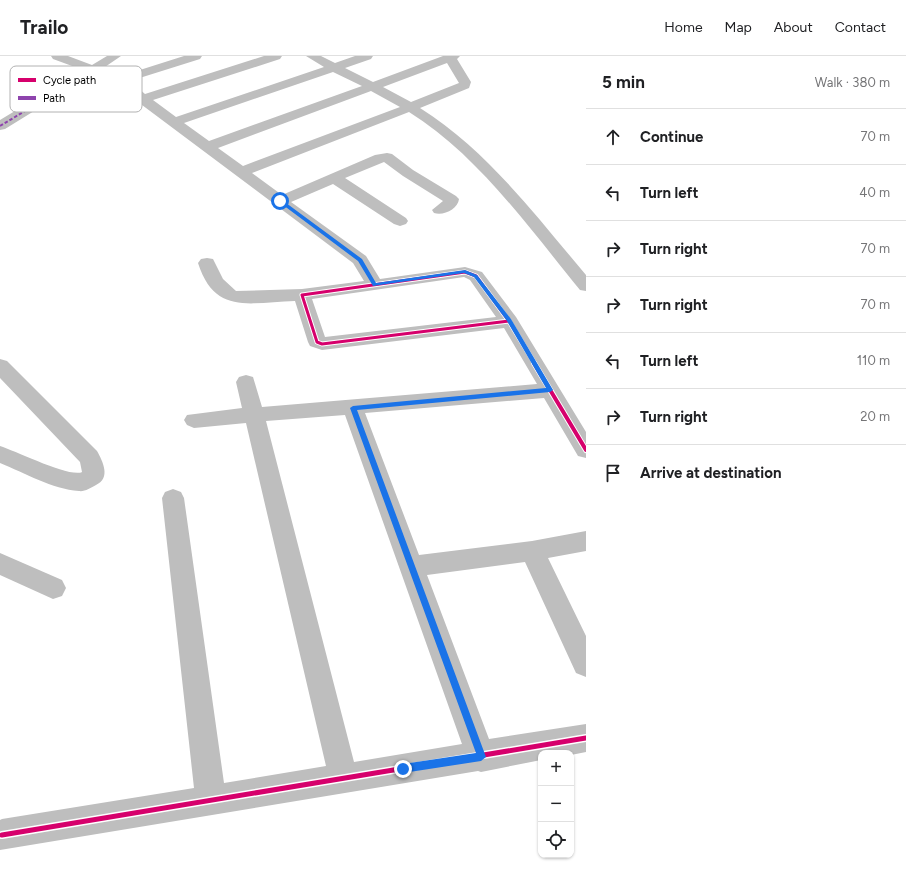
<!DOCTYPE html>
<html lang="en">
<head>
<meta charset="utf-8">
<style>
  :root { --surface:#fff; --page:#f6f6f6; --text:#202124; --muted:#757577; --line:#e0e0e0 }
  body { margin:0; font-family:Figtree,sans-serif; background:var(--page); color:var(--text) }
  .controls { position:absolute; right:12px; bottom:12px; display:grid; overflow:hidden; border-radius:8px; box-shadow:0 1px 3px #0004 }
  .controls button { width:36px; height:36px; display:grid; place-items:center; padding:0; border:0; border-bottom:1px solid var(--line); background:var(--surface); color:var(--text); font:20px sans-serif }
  .stop { position:absolute; width:12px; height:12px; margin:-9px; border:3px solid #1a73e8; border-radius:50%; background:#fff }
  .stop.end { background:#1a73e8; border-color:#fff; box-shadow:0 1px 4px #0008 }
  .list { margin:0; padding:0; list-style:none }
  h2 { display:flex; justify-content:space-between; align-items:center; height:52px; margin:0; padding:0 16px; font-size:17px }
  h2 small { font-size:13px; font-weight:400; color:var(--muted) }
  .list li { display:grid; grid-template-columns:26px 1fr auto; gap:12px; align-items:center; box-sizing:border-box; height:56px; padding:0 16px; border-top:1px solid var(--line) }
  .list b { display:block; font-size:15px; white-space:nowrap }
  .list em { font-size:13px; font-style:normal; color:var(--muted) }
  .icon { flex:none; width:22px; height:22px; fill:none; stroke:currentColor; stroke-width:2; stroke-linecap:round; stroke-linejoin:round }
  .map { position:relative; flex:none; width:586px; height:814px; overflow:hidden }
  header { display:flex; align-items:center; gap:24px; box-sizing:border-box; height:56px; padding:0 20px; background:var(--surface); border-bottom:1px solid var(--line) }
  header strong { font-size:19px }
  nav { display:flex; gap:22px; margin-inline-start:auto; font-size:14px }
  main { display:flex }
  aside { flex:1; background:var(--surface) }
  .map>svg:first-child { display:block }
  .lines { fill:none; stroke-linecap:round; stroke-linejoin:round }
  .street { fill:#bebebe; fill-rule:evenodd }
  .quiet { stroke:#8e44ad; stroke-width:2; stroke-dasharray:3.5 2; stroke-linecap:butt }
  .cycleway-far2-casing { stroke:#fff; stroke-width:5 }
  .cycleway-far1-casing { stroke:#fff; stroke-width:6 }
  .cycleway-casing { stroke:#fff; stroke-width:8 }
  .cycleway-far2 { stroke:#d6006c; stroke-width:3 }
  .cycleway-far1 { stroke:#d6006c; stroke-width:4 }
  .cycleway { stroke:#d6006c; stroke-width:5 }
  .route { fill:#1a73e8 }
  .key { fill:#fff; stroke:#b2b2b2; stroke-width:1 }
  .key-label { font-size:11px; fill:#000 }
</style>
</head>
<body>
<header>
<strong>Trailo</strong>
<nav><a>Home</a><a>Map</a><a>About</a><a>Contact</a></nav>
</header>
<main>
<div class="map">
<svg width="586" height="814" viewBox="0 0 586 814">
  <rect width="100%" height="100%" fill="#fff"/>
  <g class="lines">
    <g class="street">
      <path d="M51 0H68L92 9 107 0H121L102 13 121 20 184 0H202L200 3 130 25 145 38 264 0H282L280 3 153 44 176 61 324 11 306 0H321L335 7 355 0H373L371 3 345 12 373 26 443 0H460L457 3 471 26 469 32 420 52C487 94 536 160 586 219V235L580 234C530 173 477 98 409 56L252 117 282 139 375 99 387 97 392 98 413 114 456 140 459 143C458 153 444 160 434 157L432 154 443 145 403 120 384 106 345 122 406 162 408 165 406 168 400 170 394 168 333 128 291 146 366 200 380 223 465 211 482 216 516 261 586 376V402L578 400 544 342 365 357 419 499 532 485 586 475V495L548 502 586 580V621L576 617 525 506 427 519 489 683 586 668V696L571 699V697H541V704L481 716 478 715 0 794V764L2 763 194 732 162 442 165 436 173 433 181 436 184 442 224 727 326 710 246 367 194 372 187 369 184 364 187 359 242 352 236 326 239 321 246 319 253 321 262 351 537 328 504 272 322 294 310 290 308 286 295 245C251 246 215 260 198 207L201 203 207 202 213 203 223 223 236 235 302 233 364 225 353 207 138 46 117 27 94 18 5 73 0 74V64L83 14 53 3ZM447 7 459 27 411 46 383 31ZM333 16 362 30 209 85 184 67ZM371 35 400 51 243 110 218 92ZM464 221 470 224 496 261 325 281 312 243ZM345 359 462 688 354 706 266 365Z"/>
      <path d="M0 303 7 305 97 395C103 406 111 422 96 429 91 432 84 436 79 435 52 433 25 417 0 407V390C16 395 70 422 82 416L80 406 0 322Z"/>
      <path d="M0 497 62 524 66 532 62 540 53 543 0 519Z"/>
    </g>
    <path class="quiet" d="M0 70 93 14"/>
    <g class="cycleway-far2-casing">
      <g id="cycleway-far2">
        <path d="M465 216 476 220 509 265 322 288 317 286 302 239Z"/>
        <path d="M509 265 535 308"/>
      </g>
    </g>
    <g class="cycleway-far1-casing">
      <path id="cycleway-far1" d="M534 307 586 394"/>
    </g>
    <g class="cycleway-casing">
      <path id="cycleway" d="M2 779 586 682"/>
    </g>
    <use href="#cycleway-far2" class="cycleway-far2"/>
    <use href="#cycleway-far1" class="cycleway-far1"/>
    <use href="#cycleway" class="cycleway"/>
  </g>
  <path class="route" d="M279 144H282L362 203 376 227 465 214 477 219 511 263 553 334 550 336 357 354 486 701 481 705 403 717 399 713 403 708 476 697 350 352 353 350 546 332 507 265 474 221 464 217 373 230 358 205 279 146Z"/>
  <rect x="10" y="10" width="132" height="46" rx="6" class="key"/>
  <rect x="18" y="22" width="18" height="4" fill="#d6006c"/>
  <rect x="18" y="40" width="18" height="4" fill="#8e44ad"/>
  <g class="key-label">
    <text x="43" y="28">Cycle path</text>
    <text x="43" y="46">Path</text>
  </g>
</svg>
<div class="controls">
<button>+</button>
<button>−</button>
<button><svg class="icon" aria-label="locate" viewBox="0 0 24 24"><circle cx="12" cy="12" r="6"/><path d="M12 2v4M12 18v4M2 12h4M18 12h4"/></svg></button>
</div>
<div class="stop" style="left:280px;top:145px"></div>
<div class="stop end" style="left:403px;top:713px"></div>
</div>
<aside>
<h2>5 min<small>Walk · 380 m</small></h2>
<ul class="list">
<li><svg class="icon" aria-label="ahead" viewBox="0 0 24 24"><path d="M12 20V5M6 11l6-6 6 6"/></svg><div><b>Continue</b></div><em>70 m</em></li>
<li><svg class="icon" aria-label="left" viewBox="0 0 24 24"><path d="M17 20v-9H6M10 6l-5 5 5 5"/></svg><div><b>Turn left</b></div><em>40 m</em></li>
<li><svg class="icon" aria-label="right" viewBox="0 0 24 24"><path d="M7 20v-9h11M14 6l5 5-5 5"/></svg><div><b>Turn right</b></div><em>70 m</em></li>
<li><svg class="icon" aria-label="right" viewBox="0 0 24 24"><path d="M7 20v-9h11M14 6l5 5-5 5"/></svg><div><b>Turn right</b></div><em>70 m</em></li>
<li><svg class="icon" aria-label="left" viewBox="0 0 24 24"><path d="M17 20v-9H6M10 6l-5 5 5 5"/></svg><div><b>Turn left</b></div><em>110 m</em></li>
<li><svg class="icon" aria-label="right" viewBox="0 0 24 24"><path d="M7 20v-9h11M14 6l5 5-5 5"/></svg><div><b>Turn right</b></div><em>20 m</em></li>
<li><svg class="icon" aria-label="arrive" viewBox="0 0 24 24"><path d="M6 21V4h12l-3 4 3 4H6"/></svg><div><b>Arrive at destination</b></div></li>
</ul>
</aside>
</main>
</body>
</html>
